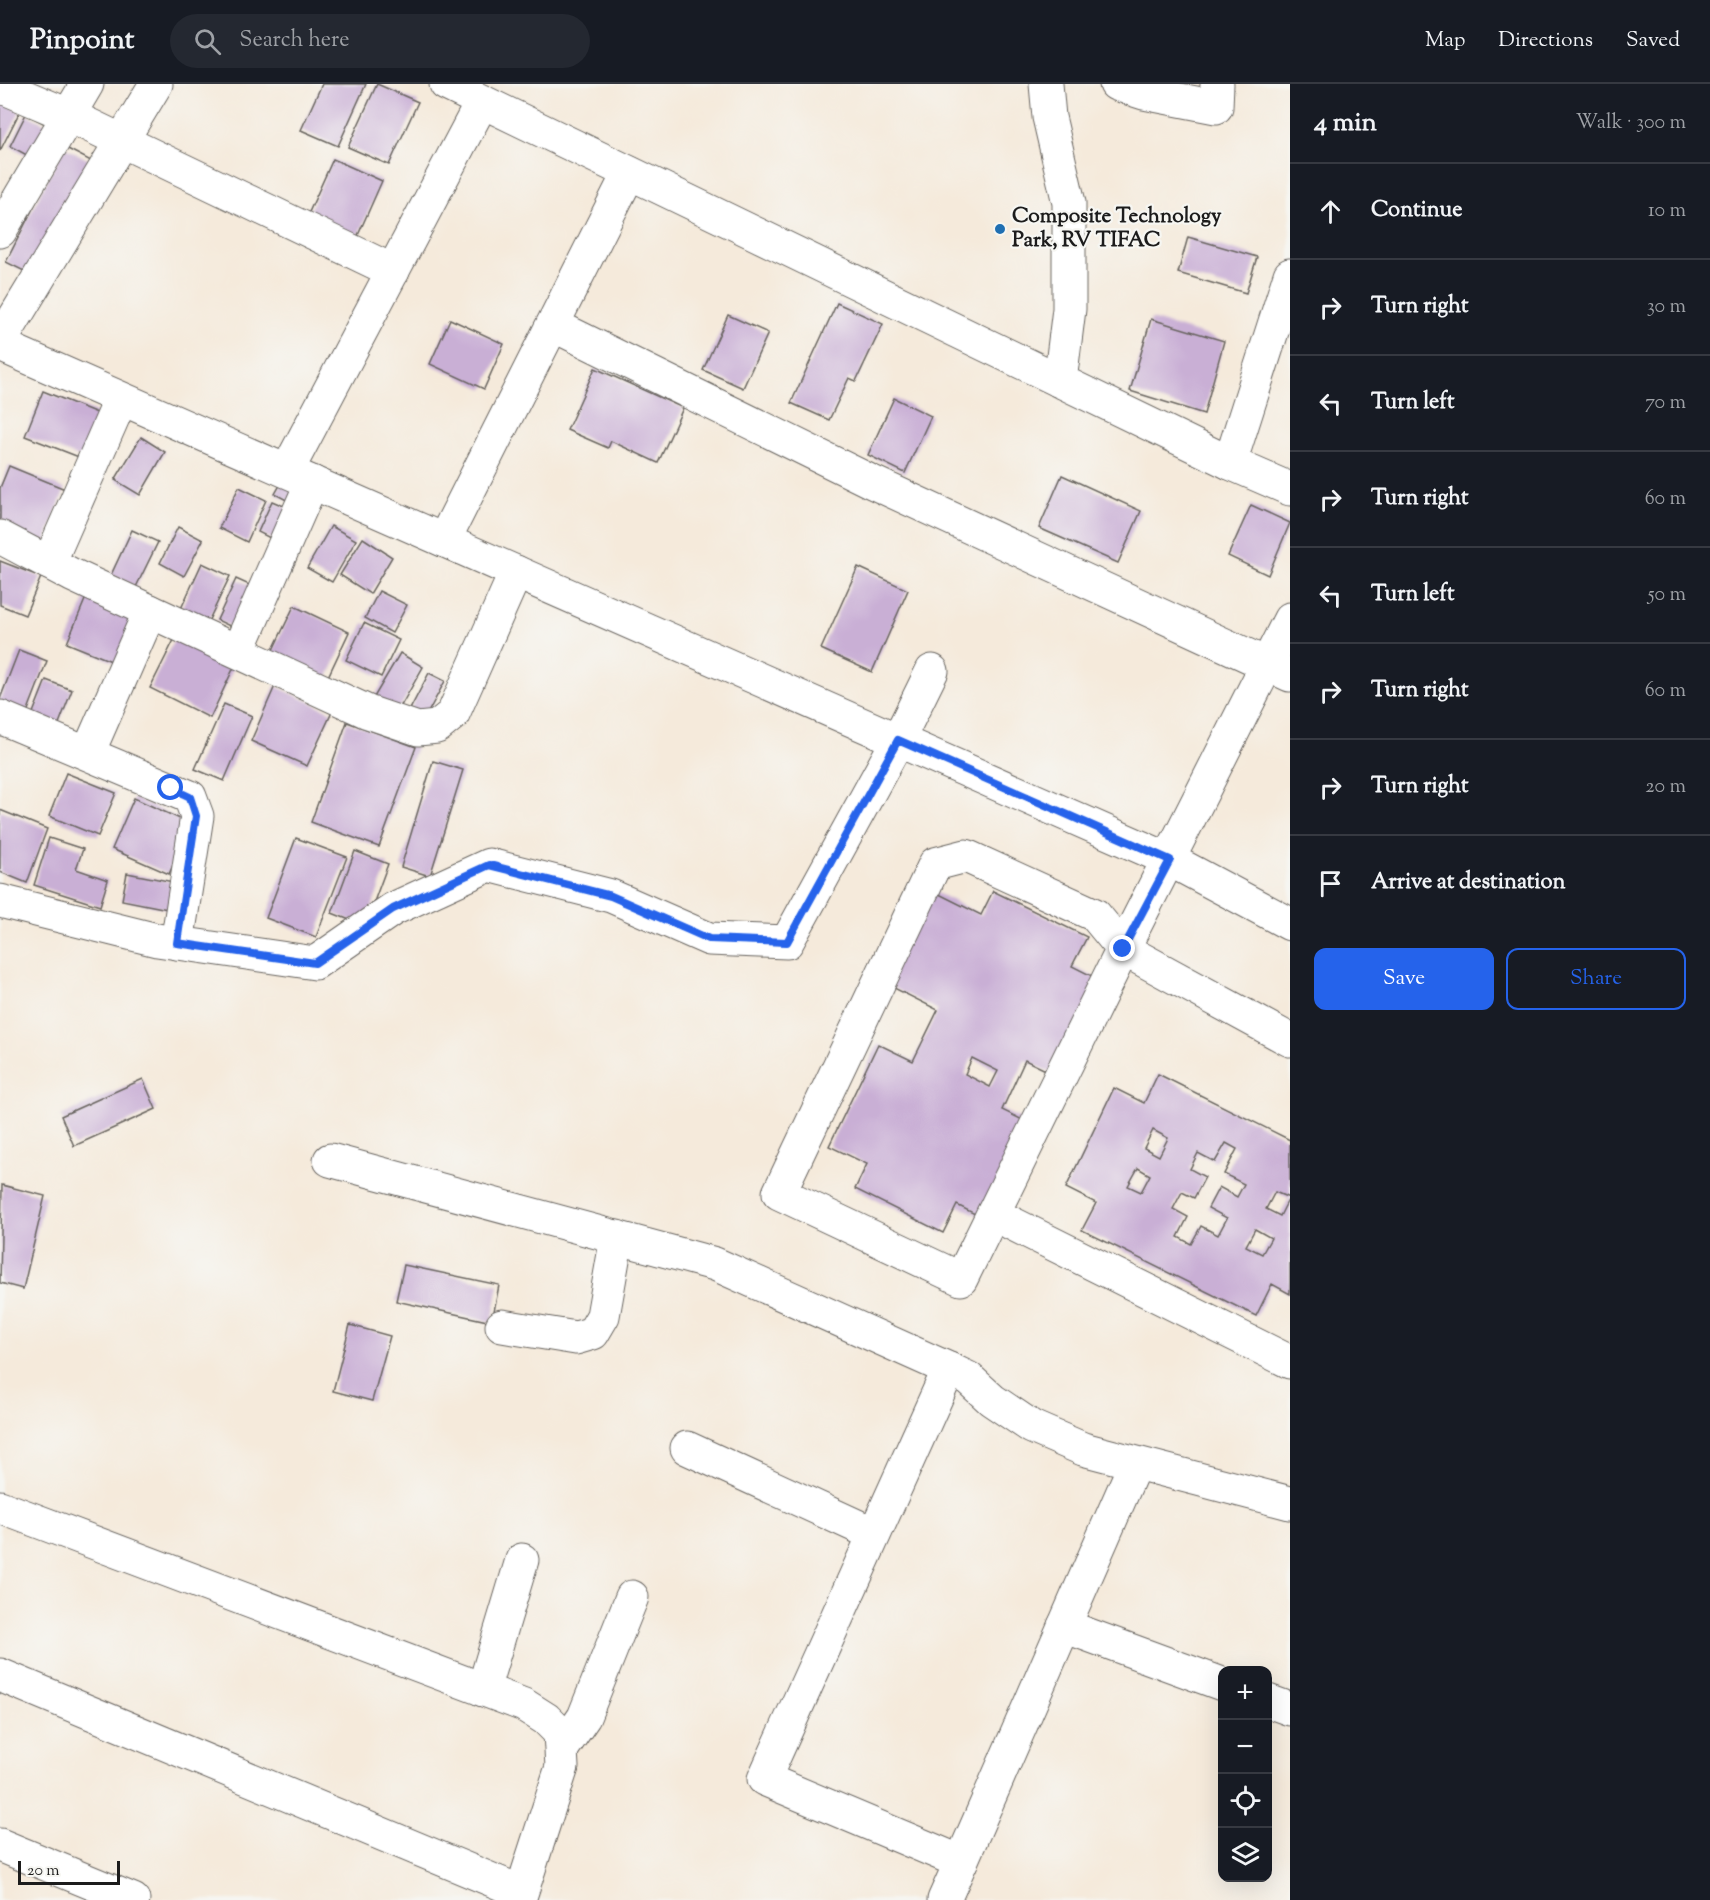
<!DOCTYPE html>
<html lang="en">
<head>
<meta charset="utf-8">
<style>
  :root { --surface:#171b24; --page:#242831; --text:#f1f3f6; --muted:#9ea1a6; --line:#363941; --accent:#2563eb }
  body { margin:0; font-family:"Sorts Mill Goudy",serif; background:var(--page); color:var(--text) }
  .controls { position:absolute; right:18px; bottom:18px; display:grid; overflow:hidden; border-radius:12px; box-shadow:0 6px 24px #0002 }
  .controls button { width:54px; height:54px; display:grid; place-items:center; padding:0; border:0; border-bottom:2px solid var(--line); background:var(--surface); color:var(--text); font:30px sans-serif }
  .scale { position:absolute; left:18px; bottom:15px; width:102px; box-sizing:border-box; padding-left:6px; border:3px solid #1c1c1c; border-top:0; font-size:16px; line-height:21px; white-space:nowrap; color:#1c1c1c; -webkit-text-stroke:4px #f6f6f2; paint-order:stroke }
  .stop { position:absolute; width:18px; height:18px; margin:-14px; border:4px solid #2563eb; border-radius:50%; background:#fff }
  .stop.end { background:#2563eb; border-color:#fff; box-shadow:0 2px 6px #0008 }
  .list { margin:0; padding:0; list-style:none }
  h2 { display:flex; justify-content:space-between; align-items:center; height:78px; margin:0; padding:0 24px; font-size:26px }
  h2 small { font-size:20px; font-weight:400; color:var(--muted) }
  .list li { display:grid; grid-template-columns:39px 1fr auto; gap:18px; align-items:center; box-sizing:border-box; height:96px; padding:0 24px; border-top:2px solid var(--line) }
  .list b { display:block; font-size:22px; white-space:nowrap }
  .list em { font-size:20px; font-style:normal; color:var(--muted) }
  .actions { display:flex; gap:12px; padding:18px 24px }
  .actions a { flex:1; padding:14px 0; border:2px solid var(--accent); border-radius:12px; text-align:center; font-size:21px; color:var(--accent) }
  .actions .main { background:var(--accent); color:#fff }
  .icon { flex:none; width:33px; height:33px; fill:none; stroke:currentColor; stroke-width:2; stroke-linecap:round; stroke-linejoin:round }
  .map { position:relative; flex:none; width:1290px; height:1816px; overflow:hidden }
  header { display:flex; align-items:center; gap:36px; box-sizing:border-box; height:84px; padding:0 30px; background:var(--surface); border-bottom:2px solid var(--line) }
  header strong { font-size:28px }
  nav { display:flex; gap:33px; margin-inline-start:auto; font-size:21px }
  .search { width:420px; height:54px; background:var(--page); display:flex; align-items:center; gap:15px; box-sizing:border-box; padding:0 21px; border-radius:33px; color:var(--muted); font-size:22px }
  main { display:flex }
  aside { flex:1; background:var(--surface) }
  .map>svg:first-child { display:block }
  .building { fill:#c9afd5; fill-rule:evenodd }
  .lines { fill:none; stroke-linecap:round; stroke-linejoin:round }
  .minor-casing { stroke:#68645f; stroke-width:35 }
  .minor { stroke:#fff; stroke-width:33 }
  .route { stroke:#2563eb; stroke-width:8 }
  .poi-dot { fill:#1f6fb2; stroke:#f6f6f2; stroke-width:2 }
  .labels { text-anchor:middle; dominant-baseline:central; stroke-width:4.5; stroke-linejoin:round; paint-order:stroke }
  .poi-label { font-size:21px; font-weight:bold; fill:#1c1c1c; stroke:#f6f6f2; text-anchor:start }
</style>
</head>
<body>
<header>
<strong>Pinpoint</strong>
<div class="search"><svg class="icon" aria-label="search" viewBox="0 0 24 24"><circle cx="10" cy="10" r="6"/><path d="M15 15l6 6"/></svg>Search here</div>
<nav><a>Map</a><a>Directions</a><a>Saved</a></nav>
</header>
<main>
<div class="map">
<svg width="1290" height="1816" viewBox="0 0 1290 1816">
  <rect width="100%" height="100%" fill="#f6f6f2"/>
  <filter id="ink" filterUnits="userSpaceOnUse"><feTurbulence type="fractalNoise" baseFrequency=".0167" numOctaves="2"/><feDisplacementMap in="SourceGraphic" scale="12" xChannelSelector="R" yChannelSelector="G"/><feConvolveMatrix kernelMatrix="1 2 1 2 8 2 1 2 1" color-interpolation-filters="sRGB"/></filter>
  <filter id="wash" filterUnits="userSpaceOnUse"><feTurbulence type="fractalNoise" baseFrequency=".008" numOctaves="4" result="noise"/><feDisplacementMap in="SourceGraphic" scale="24" xChannelSelector="R" yChannelSelector="G"/><feGaussianBlur stdDeviation="1.35" result="paint"/><feColorMatrix in="noise" values="0 0 0 0 0 0 0 0 0 0 0 0 0 0 0 0 0 1.4 0 .05"/><feComposite in="paint" operator="in"/></filter>
  <g filter="url(#wash)">
    <rect width="100%" height="100%" fill="#f5eadb"/>
    <g id="blocks">
      <g class="building">
        <path d="M322 0H366L338 62 301 46Z"/>
        <path d="M377 0 418 18 389 81 348 63Z"/>
        <path d="M0 17 20 27 0 67Z"/>
        <path d="M26 30 51 43 34 75 10 62Z"/>
        <path d="M64 63 93 78 36 193 6 178Z"/>
        <path d="M333 75 382 97 355 158 306 135Z"/>
        <path d="M1188 153 1257 173 1246 209 1178 189Z"/>
        <path d="M837 219 883 240 856 297 849 294 829 336 791 319Z"/>
        <path d="M728 231 768 249 743 304 703 286Z"/>
        <path d="M450 235 504 260 484 305 430 280Z"/>
        <path d="M1151 235 1224 257 1204 330 1130 307Z"/>
        <path d="M595 284 683 324 658 379 611 357 608 364 567 346Z"/>
        <path d="M43 307 102 331 84 375 25 352Z"/>
        <path d="M894 314 931 332 905 389 868 371Z"/>
        <path d="M141 353 165 368 140 411 115 396Z"/>
        <path d="M9 382 65 405 43 463 0 445V404Z"/>
        <path d="M287 389 296 421 275 410Z"/>
        <path d="M1062 391 1141 427 1118 479 1039 444Z"/>
        <path d="M239 403 266 416 247 458 219 444Z"/>
        <path d="M272 417 293 426 278 458 258 448Z"/>
        <path d="M1251 421 1290 439 1268 491 1228 472Z"/>
        <path d="M331 442 356 456 332 498 307 484Z"/>
        <path d="M178 443 203 456 184 492 160 479Z"/>
        <path d="M132 446 158 458 136 503 111 491Z"/>
        <path d="M363 454 392 473 370 510 340 491Z"/>
        <path d="M0 477 41 493 25 531 0 521Z"/>
        <path d="M202 479 230 492 206 542 179 529Z"/>
        <path d="M858 483 908 506 872 588 821 565Z"/>
        <path d="M236 495 256 504 236 545 217 536Z"/>
        <path d="M379 507 407 521 392 549 365 534Z"/>
        <path d="M87 511 140 531 121 581 67 559Z"/>
        <path d="M294 522 349 548 326 597 271 570Z"/>
        <path d="M364 539 399 556 381 593 346 576Z"/>
        <path d="M175 554 234 583 210 634 150 604Z"/>
        <path d="M19 566 47 577 23 639 0 629V615Z"/>
        <path d="M400 569 423 583 394 634 370 620Z"/>
        <path d="M429 589 445 597 420 643 405 635Z"/>
        <path d="M46 596 72 606 55 650 29 639Z"/>
        <path d="M275 602 332 628 307 682 251 657Z"/>
        <path d="M224 620 252 632 224 697 195 685Z"/>
        <path d="M347 638 416 663 379 763 311 738Z"/>
        <path d="M433 677 463 686 430 792 401 783Z"/>
        <path d="M66 689 116 709 98 752 49 732Z"/>
        <path d="M134 714 191 740 169 790 112 765Z"/>
        <path d="M0 726 47 745 27 799 0 788Z"/>
        <path d="M49 754 83 765 76 785 108 796 100 822 34 801Z"/>
        <path d="M296 754 347 773 316 853 266 834Z"/>
        <path d="M355 767 388 780 365 842 332 829Z"/>
        <path d="M127 789 179 799 173 826 122 816Z"/>
        <path d="M929 805 981 831 993 807 1087 853 1072 882 1102 897 1056 991 1025 976 1002 1026 1031 1040 985 1135 957 1121 943 1149 855 1105 867 1080 829 1062 878 960 913 977 938 926 884 899ZM972 974 998 987 990 1003 965 990Z"/>
        <path d="M1158 990 1290 1056V1210L1272 1200 1256 1232 1082 1146 1096 1119 1066 1104 1114 1004 1144 1019ZM1153 1046 1168 1054 1159 1072 1144 1064ZM1226 1059 1237 1065 1224 1090 1244 1100 1237 1113 1219 1103 1208 1124 1227 1134 1218 1151 1201 1142 1191 1160 1178 1153 1188 1133 1173 1125 1182 1108 1194 1114 1205 1093 1190 1085 1198 1069 1215 1078ZM1138 1084 1150 1091 1141 1108 1128 1102ZM1275 1108 1289 1114 1280 1132 1266 1125ZM1255 1145 1271 1154 1262 1170 1246 1162Z"/>
        <path d="M143 995 156 1025 74 1062 61 1032Z"/>
        <path d="M2 1101 45 1112 23 1205 0 1199Z"/>
        <path d="M404 1181 499 1201 492 1238 396 1217Z"/>
        <path d="M350 1241 390 1252 372 1317 333 1307Z"/>
      </g>
    </g>
  </g>
  <g filter="url(#ink)">
    <use href="#blocks" fill-opacity="0" stroke="#68645f" stroke-width="1.5"/>
    <g class="lines">
      <g class="minor-casing">
        <g id="minor">
          <path d="M446 0 1230 379 1290 405"/>
          <path d="M1046 0 1049 33 1069 119V225L1060 297"/>
          <path d="M1116 0 1144 9 1216 23 1217 0"/>
          <path d="M0 2 68 31 393 187"/>
          <path d="M0 147 87 0"/>
          <path d="M553 241 870 397 1290 591"/>
          <path d="M0 258 156 0"/>
          <path d="M0 261 1170 776 1290 840"/>
          <path d="M1230 379 1290 191"/>
          <path d="M287 387 482 18"/>
          <path d="M0 453 72 491 368 628 418 645 437 643 453 630 516 488"/>
          <path d="M444 456 629 89"/>
          <path d="M49 479 121 315"/>
          <path d="M1290 535 1123 865 1290 956"/>
          <path d="M238 567 312 398"/>
          <path d="M0 633 190 713 197 732 177 859"/>
          <path d="M88 669 150 527"/>
          <path d="M966 772 1095 831 1123 865 961 1195 779 1109 935 780Z"/>
          <path d="M0 817 157 856 315 879 393 825 489 781 611 812 709 855 787 858 898 656 932 587"/>
          <path d="M330 1076 715 1180 949 1285 968 1294 992 1316 1032 1343 1083 1365 1290 1419"/>
          <path d="M993 1130 1290 1278"/>
          <path d="M502 1242 576 1254 593 1249 603 1232 617 1153"/>
          <path d="M687 1364 874 1450"/>
          <path d="M0 1423 524 1621 546 1635 560 1649 562 1683 519 1816"/>
          <path d="M1064 1542 1222 1600"/>
          <path d="M0 1591 521 1808"/>
          <path d="M483 1606 522 1476"/>
          <path d="M1268 1617 1290 1625"/>
          <path d="M562 1665 584 1633 632 1513"/>
          <path d="M0 1761 133 1816"/>
          <path d="M961 1778 1135 1380"/>
          <path d="M944 1816 961 1778 764 1695 949 1285"/>
        </g>
      </g>
      <use href="#minor" class="minor"/>
    </g>
  </g>
  <g class="lines" filter="url(#ink)">
    <path class="route" d="M171 704 190 713 196 732 177 859 315 879 393 825 489 781 611 812 709 855 787 858 898 656 1170 776 1123 865"/>
  </g>
  <circle class="poi-dot" cx="1000" cy="145" r="6"/>
  <g class="labels">
    <g class="poi-label">
      <text x="1012" y="133">Composite Technology<tspan x="1012" dy="24">Park, RV TIFAC</tspan></text>
    </g>
  </g>
</svg>
<div class="controls">
<button>+</button>
<button>−</button>
<button><svg class="icon" aria-label="locate" viewBox="0 0 24 24"><circle cx="12" cy="12" r="6"/><path d="M12 2v4M12 18v4M2 12h4M18 12h4"/></svg></button>
<button><svg class="icon" aria-label="layers" viewBox="0 0 24 24"><path d="M12 4l9 5-9 5-9-5zM3 14l9 5 9-5"/></svg></button>
</div>
<div class="scale">20 m</div>
<div class="stop" style="left:171px;top:704px"></div>
<div class="stop end" style="left:1123px;top:865px"></div>
</div>
<aside>
<h2>4 min<small>Walk · 300 m</small></h2>
<ul class="list">
<li><svg class="icon" aria-label="ahead" viewBox="0 0 24 24"><path d="M12 20V5M6 11l6-6 6 6"/></svg><div><b>Continue</b></div><em>10 m</em></li>
<li><svg class="icon" aria-label="right" viewBox="0 0 24 24"><path d="M7 20v-9h11M14 6l5 5-5 5"/></svg><div><b>Turn right</b></div><em>30 m</em></li>
<li><svg class="icon" aria-label="left" viewBox="0 0 24 24"><path d="M17 20v-9H6M10 6l-5 5 5 5"/></svg><div><b>Turn left</b></div><em>70 m</em></li>
<li><svg class="icon" aria-label="right" viewBox="0 0 24 24"><path d="M7 20v-9h11M14 6l5 5-5 5"/></svg><div><b>Turn right</b></div><em>60 m</em></li>
<li><svg class="icon" aria-label="left" viewBox="0 0 24 24"><path d="M17 20v-9H6M10 6l-5 5 5 5"/></svg><div><b>Turn left</b></div><em>50 m</em></li>
<li><svg class="icon" aria-label="right" viewBox="0 0 24 24"><path d="M7 20v-9h11M14 6l5 5-5 5"/></svg><div><b>Turn right</b></div><em>60 m</em></li>
<li><svg class="icon" aria-label="right" viewBox="0 0 24 24"><path d="M7 20v-9h11M14 6l5 5-5 5"/></svg><div><b>Turn right</b></div><em>20 m</em></li>
<li><svg class="icon" aria-label="arrive" viewBox="0 0 24 24"><path d="M6 21V4h12l-3 4 3 4H6"/></svg><div><b>Arrive at destination</b></div></li>
</ul>
<div class="actions"><a class="main">Save</a><a>Share</a></div>
</aside>
</main>
</body>
</html>
